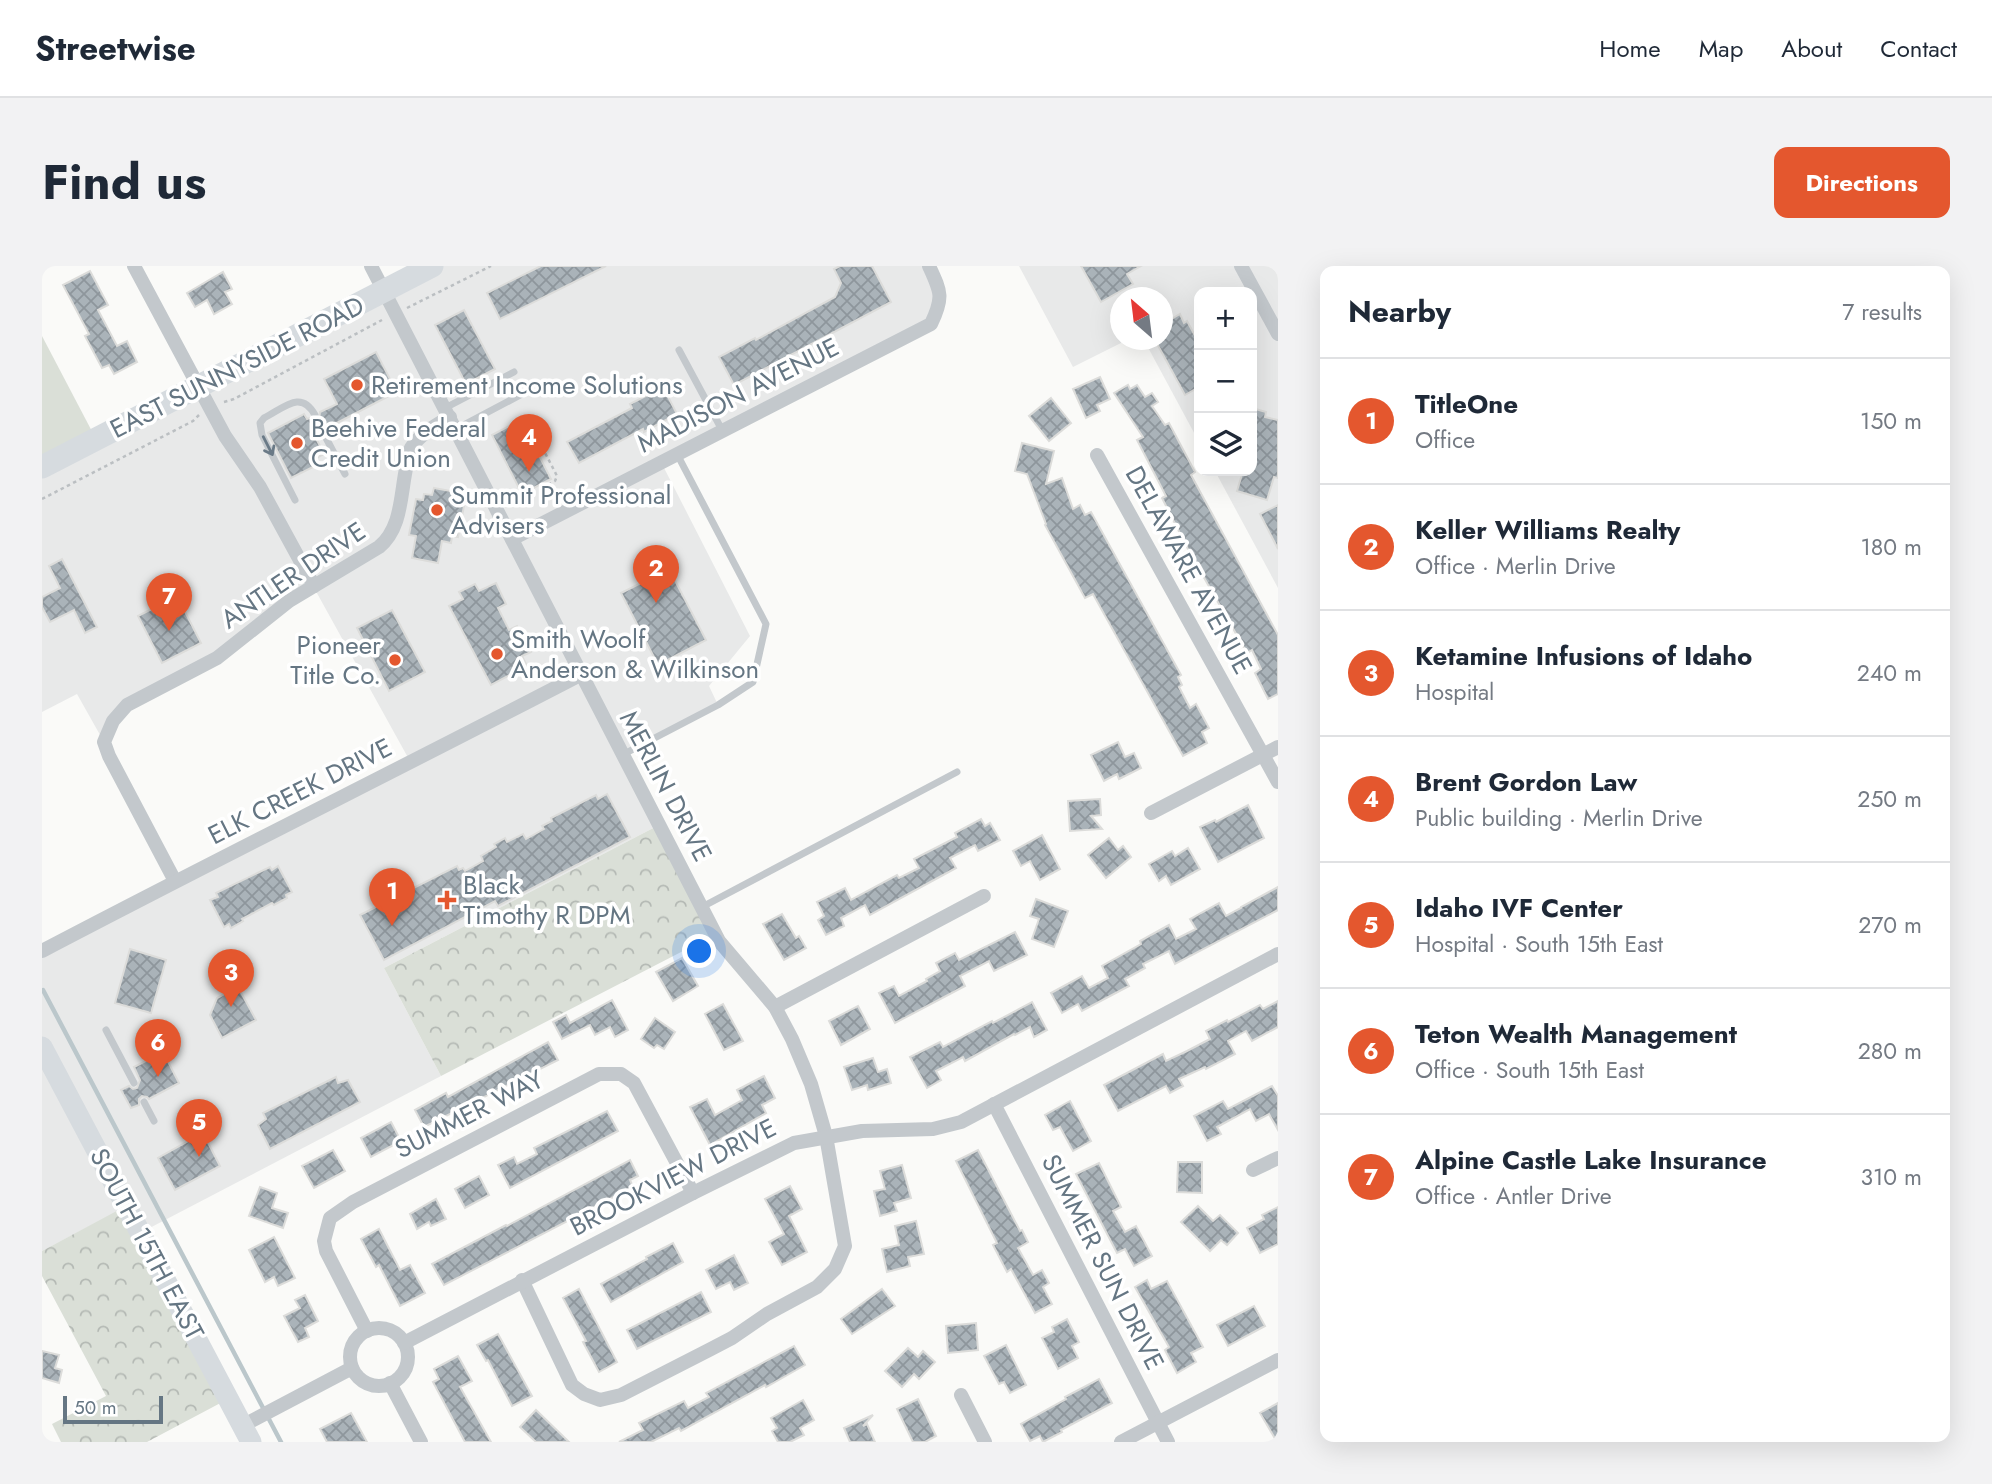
<!DOCTYPE html>
<html lang="en">
<head>
<meta charset="utf-8">
<style>
  :root { --surface:#fff; --page:#f2f2f3; --text:#1f2937; --muted:#747a83; --line:#e0e1e3; --accent:#e4572e }
  body { margin:0; font-family:Jost,sans-serif; background:var(--page); color:var(--text) }
  .controls { position:absolute; right:21px; top:21px; display:grid; overflow:hidden; border-radius:14px; box-shadow:0 7px 28px #0002 }
  .controls button { width:63px; height:63px; display:grid; place-items:center; padding:0; border:0; border-bottom:2px solid var(--line); background:var(--surface); color:var(--text); font:35px sans-serif }
  .compass { position:absolute; left:1068px; top:21px; width:63px; height:63px; border-radius:50%; background:var(--surface); box-shadow:0 7px 28px #0002; rotate:332deg }
  .scale { position:absolute; left:21px; bottom:18px; width:100px; box-sizing:border-box; padding-left:7px; border:4px solid #657683; border-top:0; font-size:19px; line-height:24px; white-space:nowrap; color:#657683; -webkit-text-stroke:5px #fff; paint-order:stroke }
  .you { position:absolute; left:658px; top:686px; width:24px; height:24px; margin:-18px; border:5px solid #fff; border-radius:50%; background:#1a73e8; box-shadow:0 0 0 10px #1a73e833 }
  .badge { display:grid; place-items:center; width:46px; height:46px; border-radius:50%; background:var(--accent); color:#fff; font-size:23px; font-weight:700 }
  .pin { position:absolute; translate:-50% -58px; filter:drop-shadow(0 2px 4px #0008) }
  .pin::after { content:''; position:absolute; top:37px; width:24px; height:21px; background:inherit; clip-path:polygon(0 0,100% 0,50% 100%) }
  .list { margin:0; padding:0; list-style:none }
  h2 { display:flex; justify-content:space-between; align-items:center; height:91px; margin:0; padding:0 28px; font-size:30px }
  h2 small { font-size:23px; font-weight:400; color:var(--muted) }
  .list li { display:grid; grid-template-columns:46px 1fr auto; gap:21px; align-items:center; box-sizing:border-box; height:126px; padding:0 28px; border-top:2px solid var(--line) }
  .list b { display:block; font-size:26px; white-space:nowrap }
  .list p { margin:0; font-size:23px; white-space:nowrap; color:var(--muted) }
  .list em { font-size:23px; font-style:normal; color:var(--muted) }
  .icon { flex:none; width:38px; height:38px; fill:none; stroke:currentColor; stroke-width:2; stroke-linecap:round; stroke-linejoin:round }
  .map { position:relative; flex:none; width:1236px; height:1176px; overflow:hidden; border-radius:14px }
  header { display:flex; align-items:center; gap:42px; box-sizing:border-box; height:98px; padding:0 35px; background:var(--surface); border-bottom:2px solid var(--line) }
  header strong { font-size:33px }
  nav { display:flex; gap:38px; margin-inline-start:auto; font-size:24px }
  .intro { display:flex; align-items:center; justify-content:space-between; box-sizing:border-box; height:168px; padding:0 42px }
  h1 { margin:0; font-size:49px }
  .button { padding:18px 32px; border-radius:14px; background:var(--accent); color:#fff; font-size:24px; font-weight:700 }
  main { display:flex; gap:42px; padding:0 42px }
  aside { flex:1; background:var(--surface); border-radius:14px; box-shadow:0 7px 28px #0002 }
  .map>svg:first-child { display:block }
  .built { fill:#e8e9e9 }
  .grass { fill:#dadfd7 }
  .park { fill:url(#park-crowns) }
  .lines { fill:none; stroke-linecap:round; stroke-linejoin:round }
  .stream { stroke:#bbc7cb; stroke-width:4.5 }
  .building { fill:url(#building-cross-hatch); stroke:#dcdcda; stroke-width:2 }
  .path { stroke:#bbbfc2; stroke-width:2.5; stroke-dasharray:3.5 3.5; stroke-linecap:butt }
  .lane { stroke:#c3c8cc; stroke-width:7 }
  .street { stroke:#c3c8cc; stroke-width:14 }
  .secondary { stroke:#d6dbdf; stroke-width:21 }
  .primary { stroke:#d6dbdf; stroke-width:23 }
  .oneway { stroke:#6a7a87 }
  .poi-dot { fill:#e4572e; stroke:#fff; stroke-width:2.5 }
  .labels { text-anchor:middle; dominant-baseline:central; stroke-width:7; stroke-linejoin:round; paint-order:stroke }
  .street-label { font-size:26px; fill:#657683; stroke:#fff }
  .poi-label { font-size:26px; fill:#657683; stroke:#fff; text-anchor:start }
</style>
</head>
<body>
<header>
<strong>Streetwise</strong>
<nav><a>Home</a><a>Map</a><a>About</a><a>Contact</a></nav>
</header>
<div class="intro"><h1>Find us</h1><a class="button">Directions</a></div>
<main>
<div class="map">
<svg width="1236" height="1176" viewBox="0 0 1236 1176">
  <defs>
    <pattern id="park-crowns" width="20" height="18" patternUnits="userSpaceOnUse" patternTransform="scale(1.75)"><rect width="20" height="18" fill="#dadfd7"/><path d="M2 6a3 3 0 1 1 6 0M12 15a3 3 0 1 1 6 0" fill="none" stroke="#b4b9b4"/></pattern>
    <pattern id="building-cross-hatch" width="8" height="8" patternUnits="userSpaceOnUse" patternTransform="scale(1.75)"><rect width="8" height="8" fill="#aab3b9"/><path d="M0 0l8 8M0 8l8-8" fill="none" stroke="#8e969c"/></pattern>
  </defs>
  <rect width="100%" height="100%" fill="#fafaf8"/>
  <g class="built">
    <path d="M390 0H887L897 22 889 58 619 196 708 370 667 420 676 439 580 489 617 559 342 702 399 810 98 967 84 941 0 985V686L369 497 271 320 175 392 85 439 62 476 35 428 0 446V201Z"/>
    <path d="M977 0H1236V322L1173 205H1210V26H1157V176L1102 74H1120V32H1078V74H1085L1031 101Z"/>
  </g>
  <path class="grass" d="M0 70 54 173 0 202Z"/>
  <g class="park">
    <path d="M617 559 674 668 399 810 342 702Z"/>
    <path d="M84 940 186 1133 105 1176H19L10 1158 64 1130 0 1010V985Z"/>
  </g>
  <g class="lines">
    <path class="stream" d="M1 724 239 1176"/>
  </g>
  <g class="building">
    <path d="M499 0H564L458 53 445 27Z"/>
    <path d="M798 0H830L849 36 692 119 677 91 713 72 714 74 793 31 799 17 792 3Z"/>
    <path d="M1039 0H1099L1085 8 1091 18 1059 36Z"/>
    <path d="M48 5 66 39 56 44 75 80 85 75 95 96 72 108 67 99 60 102 43 70 47 68 21 19Z"/>
    <path d="M181 6 190 23 183 26 190 38 172 48 165 34 153 41 145 27Z"/>
    <path d="M422 44 453 103 424 118 393 59Z"/>
    <path d="M1138 48 1142 57 1145 55 1157 77V121L1143 129 1113 74H1121V58Z"/>
    <path d="M334 86 349 115 340 120 345 131 287 161 290 166 288 167 284 164 280 165 277 169 278 173 275 174 282 188 274 192 277 198 249 212 226 167 262 148 265 153 268 152 273 155 277 154 278 146 295 138 282 113Z"/>
    <path d="M1058 111 1068 133 1055 139 1058 145 1044 152 1031 123Z"/>
    <path d="M1086 119 1088 123 1095 119 1103 131 1110 127 1116 136 1110 140 1123 159 1127 157 1153 206 1149 209 1236 369V428L1226 433 1213 407 1219 403 1210 384 1205 387 1148 287 1120 232 1124 230 1095 174 1101 171 1072 127Z"/>
    <path d="M621 121 635 148 602 166 601 163 537 197 525 176 590 142 588 138Z"/>
    <path d="M1009 132 1029 157 1007 175 987 150Z"/>
    <path d="M1210 142 1224 146 1223 151 1236 154V212L1232 211 1225 234 1195 225 1201 205H1210Z"/>
    <path d="M479 154 509 213 480 228 450 169Z"/>
    <path d="M980 177 1012 185 1004 218 1020 212 1031 243 1038 239 1043 249 1049 246 1139 409 1136 411 1140 419 1137 421 1148 442 1154 438 1167 462 1160 466 1165 477 1141 490 1051 328 1043 332 1003 259 1004 258 985 208 973 205Z"/>
    <path d="M392 222 414 226 412 238 422 240 416 271 410 270 409 277 400 275 396 297 370 292 374 270 367 269 374 233 381 234 382 228 390 229Z"/>
    <path d="M1236 239V283L1218 248Z"/>
    <path d="M20 293 55 361 43 367 32 344 8 356 0 341V331L18 322 7 300Z"/>
    <path d="M627 303 664 374 616 399 579 327Z"/>
    <path d="M454 317 464 338 456 342 467 364 475 360 489 386 480 390 485 400 449 419 407 340 421 333 417 326 433 318 437 325Z"/>
    <path d="M135 330 159 377 120 397 96 350Z"/>
    <path d="M350 344 383 406 347 425 315 362Z"/>
    <path d="M1076 476 1083 491 1092 487 1099 502 1077 513 1075 508 1062 515 1049 489Z"/>
    <path d="M565 528 588 571 456 640 453 635 342 694 318 649 415 600 417 604 421 602 423 605 441 595 439 590 454 581 452 578 463 572 465 576 481 568 484 573 502 563 500 560 510 555 509 552 554 529 556 533Z"/>
    <path d="M1058 533 1059 549 1049 550 1060 563 1028 565 1026 535Z"/>
    <path d="M1206 539 1222 572 1176 596 1158 561 1173 554 1174 556Z"/>
    <path d="M939 553 943 560 948 557 958 574 936 585 933 579 908 592 914 602 828 649 823 639 799 652 802 660 784 669 776 654 782 650 775 636 803 622 809 634 855 609 857 612 877 602 872 593 915 571 913 567Z"/>
    <path d="M1000 569 1018 603 998 614 988 595 979 600 971 585Z"/>
    <path d="M1067 572 1076 584 1081 580 1089 591 1064 612 1046 589Z"/>
    <path d="M1146 582 1158 603 1129 619 1124 610 1117 615 1107 598 1130 585 1133 590Z"/>
    <path d="M236 600 250 626 244 629 245 632 232 639 230 637 200 653 201 655 189 662 187 658 182 661 168 634 176 631 174 627 228 601 230 604Z"/>
    <path d="M1236 621V644L1133 698 1127 685 1101 698 1103 702 1083 713 1087 720 1040 745 1036 738 1020 747 1009 727 1040 710 1047 722 1066 712 1060 700 1099 678 1098 675 1127 659 1134 673 1154 663 1148 653 1177 637 1184 650 1199 642V641Z"/>
    <path d="M994 633 1026 645 1012 681 990 673 997 653 988 650Z"/>
    <path d="M740 648 754 672 757 670 764 682 742 694 721 658Z"/>
    <path d="M973 666 985 689 952 705 947 695 918 710 923 720 853 757 837 727 852 720 857 730 885 715 884 713 898 705 894 697 913 687 917 694Z"/>
    <path d="M88 683 124 694 109 747 73 737Z"/>
    <path d="M640 692 656 720 631 735 614 706Z"/>
    <path d="M196 721 214 754 180 772 168 749 175 732Z"/>
    <path d="M570 734 586 764 573 771 568 761 553 769 548 759 520 773 511 756 524 749 528 757Z"/>
    <path d="M1236 735V761L1210 775 1204 765 1186 775 1193 788 1164 803 1163 801 1137 813 1141 820 1128 827 1124 820 1076 845 1062 819 1121 788 1124 795 1145 785 1168 773 1164 765 1185 754 1186 756 1218 739 1221 743Z"/>
    <path d="M990 736 1005 764 992 771 988 761 973 769 972 768 923 795 921 791 894 805 899 814 885 822 868 791 898 776 901 781 950 755 951 757Z"/>
    <path d="M681 738 701 775 682 784 663 748Z"/>
    <path d="M816 740 828 763 799 779 787 755Z"/>
    <path d="M613 752 633 766 622 783 615 779 612 782 599 773Z"/>
    <path d="M506 776 516 794 382 861 373 844 404 827 406 831Z"/>
    <path d="M121 786 137 817 107 833 105 831 100 830 97 833V839L89 842 79 824 87 820 91 823 95 822 98 814 92 801Z"/>
    <path d="M831 792 836 806 845 803 849 817 826 824 825 819 810 824 802 801Z"/>
    <path d="M722 810 733 832 720 839 724 847 668 879 648 841 665 833 673 849 700 834 695 824Z"/>
    <path d="M294 811 296 817 306 814 318 836 228 883 216 859 224 853 221 847Z"/>
    <path d="M1230 820 1236 830V864L1227 848 1214 855 1208 843 1175 861 1179 868 1165 875 1152 850 1181 835 1186 843Z"/>
    <path d="M1028 835 1049 875 1031 885 1018 861 1011 864 1003 849Z"/>
    <path d="M565 845 576 865 468 922 456 899 472 891 475 898 495 888 492 882Z"/>
    <path d="M349 856 359 875 329 891 319 872Z"/>
    <path d="M161 867 178 900 133 924 116 892Z"/>
    <path d="M291 884 303 905 272 922 260 900Z"/>
    <path d="M936 884 978 965 980 964 986 976 976 982 991 1009 1000 1004 1007 1017 1001 1021 1010 1038 993 1047 969 1003 965 1006 951 979 955 977 914 895Z"/>
    <path d="M588 894 596 910 588 914 591 921 402 1019 390 998 464 959 465 960Z"/>
    <path d="M1136 896H1160V927L1135 926Z"/>
    <path d="M1057 897 1079 941 1071 945 1083 966 1094 960 1110 990 1092 1000 1083 983 1075 987 1034 908Z"/>
    <path d="M860 899 869 932 852 937 855 945 838 950 832 925 843 923 838 905Z"/>
    <path d="M437 910 447 929 423 942 413 923Z"/>
    <path d="M748 920 760 943 747 950 765 986 740 999 727 976 742 968 723 933Z"/>
    <path d="M218 921 235 927 230 942 246 947 241 962 207 950Z"/>
    <path d="M394 933 404 953 389 960 387 956 375 963 368 948Z"/>
    <path d="M1156 940 1171 955 1178 949 1196 967 1185 979 1179 974 1168 985 1139 956Z"/>
    <path d="M1236 941V978L1218 987 1205 962 1222 953 1220 949Z"/>
    <path d="M874 955 882 988 866 991 868 1000 845 1006 840 983 857 979 853 960Z"/>
    <path d="M337 963 358 1004 368 999 383 1027 358 1040 337 999 334 1001 319 973Z"/>
    <path d="M232 971 253 1012 236 1020 232 1011 223 1016 207 984Z"/>
    <path d="M631 977 641 996 569 1036 559 1018 605 993 604 991Z"/>
    <path d="M692 989 706 1017 692 1024 688 1016 674 1023 664 1004Z"/>
    <path d="M1105 1014 1109 1023 1125 1015 1161 1081 1149 1087 1154 1096 1135 1107 1123 1084 1127 1081 1093 1021Z"/>
    <path d="M537 1023 575 1096 557 1106 541 1076 544 1075 521 1032Z"/>
    <path d="M840 1023 853 1040 810 1068 799 1053Z"/>
    <path d="M659 1026 669 1046 595 1083 585 1064Z"/>
    <path d="M263 1029 276 1055 263 1062 267 1071 256 1076 242 1050 258 1042 253 1034Z"/>
    <path d="M1212 1040 1223 1060 1186 1080 1175 1059Z"/>
    <path d="M1025 1053 1037 1076 1030 1080 1036 1092 1016 1103 1000 1072 1012 1066 1010 1061Z"/>
    <path d="M934 1057 936 1084 906 1087 904 1060Z"/>
    <path d="M456 1068 490 1130 470 1140 446 1094 444 1095 435 1079Z"/>
    <path d="M964 1079 984 1119 968 1127 962 1116 957 1118 942 1090Z"/>
    <path d="M752 1080 763 1099 724 1121 723 1119 639 1165 637 1162 609 1176H577L601 1164 597 1157 642 1135 646 1142 667 1131 664 1127Z"/>
    <path d="M866 1082 876 1091 881 1085 893 1096 877 1113 872 1108 860 1121 843 1105Z"/>
    <path d="M0 1085 17 1089 13 1102 20 1104 17 1117 0 1112Z"/>
    <path d="M416 1090 430 1115 418 1121 449 1176H423L391 1116 397 1113 392 1103Z"/>
    <path d="M1057 1113 1070 1137 1019 1164 1020 1166 1001 1176 998 1170 988 1175 979 1158 1024 1133 1023 1131Z"/>
    <path d="M876 1133 894 1170 883 1176H871L855 1143Z"/>
    <path d="M761 1134 772 1154 758 1162 762 1169 748 1176H736L730 1165 735 1162 729 1152Z"/>
    <path d="M1236 1137V1176H1235L1218 1147Z"/>
    <path d="M494 1144 527 1176H494L478 1161Z"/>
    <path d="M309 1147 325 1176H285L278 1163Z"/>
    <path d="M831 1149 821 1160 825 1158 833 1176H808L802 1162Z"/>
  </g>
  <g class="lines">
    <g class="path">
      <path d="M365 42 449 0"/>
      <path d="M182 136 192 133 340 54"/>
      <path d="M497 175 515 210 513 215 501 222 500 220"/>
      <path d="M0 233 151 155 157 149"/>
    </g>
    <g class="lane">
      <path d="M637 84 680 164"/>
      <path d="M403 142 472 106"/>
      <path d="M414 163 482 127"/>
      <path d="M283 170 303 208"/>
      <path d="M253 234 220 169 218 157 222 152C242 142 259 123 273 149"/>
      <path d="M580 489 676 439 711 416 724 358 635 188"/>
      <path d="M660 641 915 506"/>
      <path d="M64 764 92 817"/>
      <path d="M102 836 112 855"/>
    </g>
    <g class="street">
      <path d="M92 0 168 142 183 170 218 221 272 320"/>
      <path d="M329 0 677 675 733 741 750 773 769 818 784 870 803 980 793 1003 775 1021 725 1048 690 1072 667 1084 579 1129 558 1134 542 1128 530 1119 480 1014"/>
      <path d="M1199 0 1236 68"/>
      <path d="M1055 189 1236 516"/>
      <path d="M470 273 889 58C902 31 899 26 887 0"/>
      <path d="M1109 547 1236 481"/>
      <path d="M133 615 67 490 62 476 71 455 85 439 175 392 247 335 337 281C361 261 358 227 365 198 366 193 366 187 369 182 378 168 394 159 408 151"/>
      <path d="M0 685C179 591 359 502 538 409"/>
      <path d="M733 741 942 630"/>
      <path d="M952 838 1126 1176"/>
      <path d="M1211 904 1236 892"/>
      <circle cx="337" cy="1091" r="29"/>
      <path d="M325 1065 284 985 282 975 288 952 311 936 557 808H579L592 817 651 927"/>
      <path d="M362 1077 651 927 752 877 820 865 891 863 919 856 1236 688"/>
      <path d="M348 1117 379 1176"/>
      <path d="M919 1129 943 1176"/>
      <path d="M200 1160 310 1102"/>
      <path d="M1079 1176 1236 1094"/>
    </g>
    <path class="secondary" d="M0 781 209 1176"/>
    <path class="primary" d="M0 201 390 0"/>
  </g>
  <defs><path id="oneway-shaft" d="M-6 0H5M1.5-3L5.5 0L1.5 3" fill="none" stroke-width="1.6" stroke-linecap="round" stroke-linejoin="round" transform="scale(1.75)"/></defs>
  <use class="oneway" href="#oneway-shaft" transform="translate(226 180) rotate(63)"/>
  <g class="poi-dot">
    <circle cx="315" cy="119" r="7"/>
    <circle cx="255" cy="177" r="7"/>
    <circle cx="395" cy="244" r="7"/>
    <circle cx="455" cy="388" r="7"/>
    <circle cx="353" cy="394" r="7"/>
    <path d="M401.5 623.5h7v7h7v7h-7v7h-7v-7h-7v-7h7z"/>
  </g>
  <g class="labels">
    <g class="street-label">
      <text transform="translate(195 101) rotate(-27)">EAST SUNNYSIDE ROAD</text>
      <text transform="translate(696 129) rotate(-27)">MADISON AVENUE</text>
      <text transform="translate(1147 304) rotate(61)">DELAWARE AVENUE</text>
      <text transform="translate(251 309) rotate(-34)">ANTLER DRIVE</text>
      <text transform="translate(624 520) rotate(62)">MERLIN DRIVE</text>
      <text transform="translate(258 525) rotate(-27)">ELK CREEK DRIVE</text>
      <text transform="translate(427 848) rotate(-27)">SUMMER WAY</text>
      <text transform="translate(631 911) rotate(-27)">BROOKVIEW DRIVE</text>
      <text transform="translate(105 978) rotate(62)">SOUTH 15TH EAST</text>
      <text transform="translate(1061 996) rotate(63)">SUMMER SUN DRIVE</text>
    </g>
    <g class="poi-label">
      <text x="329" y="119">Retirement Income Solutions</text>
      <text x="269" y="162">Beehive Federal<tspan x="269" dy="30">Credit Union</tspan></text>
      <text x="409" y="229">Summit Professional<tspan x="409" dy="30">Advisers</tspan></text>
      <text x="469" y="373">Smith Woolf<tspan x="469" dy="30">Anderson &amp; Wilkinson</tspan></text>
      <text x="339" y="379" text-anchor="end">Pioneer<tspan x="339" dy="30">Title Co.</tspan></text>
      <text x="421" y="619">Black<tspan x="421" dy="30">Timothy R DPM</tspan></text>
    </g>
  </g>
</svg>
<div class="controls">
<button>+</button>
<button>−</button>
<button><svg class="icon" aria-label="layers" viewBox="0 0 24 24"><path d="M12 4l9 5-9 5-9-5zM3 14l9 5 9-5"/></svg></button>
</div>
<svg class="compass" viewBox="-18 -18 36 36"><path d="M0-13l5 13h-10z" fill="#e53935"/><path d="M0 13l5-13h-10z" fill="#747a83"/></svg>
<div class="scale">50 m</div>
<div class="you"></div>
<div class="pin badge" style="left:350px;top:660px">1</div>
<div class="pin badge" style="left:614px;top:337px">2</div>
<div class="pin badge" style="left:189px;top:741px">3</div>
<div class="pin badge" style="left:487px;top:206px">4</div>
<div class="pin badge" style="left:157px;top:891px">5</div>
<div class="pin badge" style="left:116px;top:811px">6</div>
<div class="pin badge" style="left:127px;top:365px">7</div>
</div>
<aside>
<h2>Nearby<small>7 results</small></h2>
<ul class="list">
<li><span class="badge">1</span><div><b>TitleOne</b><p>Office</p></div><em>150 m</em></li>
<li><span class="badge">2</span><div><b>Keller Williams Realty</b><p>Office · Merlin Drive</p></div><em>180 m</em></li>
<li><span class="badge">3</span><div><b>Ketamine Infusions of Idaho</b><p>Hospital</p></div><em>240 m</em></li>
<li><span class="badge">4</span><div><b>Brent Gordon Law</b><p>Public building · Merlin Drive</p></div><em>250 m</em></li>
<li><span class="badge">5</span><div><b>Idaho IVF Center</b><p>Hospital · South 15th East</p></div><em>270 m</em></li>
<li><span class="badge">6</span><div><b>Teton Wealth Management</b><p>Office · South 15th East</p></div><em>280 m</em></li>
<li><span class="badge">7</span><div><b>Alpine Castle Lake Insurance</b><p>Office · Antler Drive</p></div><em>310 m</em></li>
</ul>
</aside>
</main>
</body>
</html>
